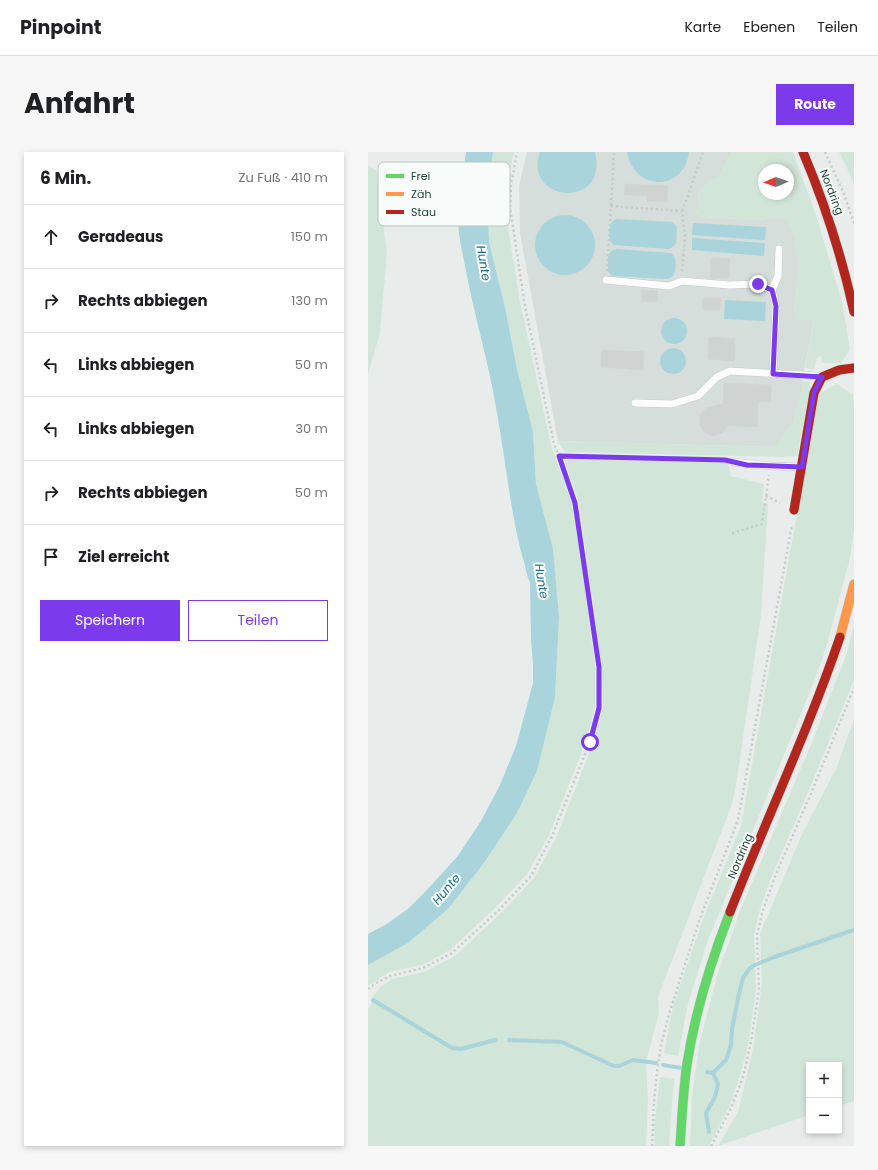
<!DOCTYPE html>
<html lang="de">
<head>
<meta charset="utf-8">
<style>
  :root { --surface:#fff; --page:#f6f6f6; --text:#202124; --muted:#757577; --line:#e0e0e0; --accent:#7c3aed }
  body { margin:0; font-family:Poppins,sans-serif; background:var(--page); color:var(--text) }
  .controls { position:absolute; right:12px; bottom:12px; display:grid; overflow:hidden; border-radius:0px; box-shadow:0 2px 6px #0003 }
  .controls button { width:36px; height:36px; display:grid; place-items:center; padding:0; border:0; border-bottom:1px solid var(--line); background:var(--surface); color:var(--text); font:20px sans-serif }
  .compass { position:absolute; left:390px; top:12px; width:36px; height:36px; border-radius:50%; background:var(--surface); box-shadow:0 2px 6px #0003; rotate:268deg }
  .stop { position:absolute; width:12px; height:12px; margin:-9px; border:3px solid #7c3aed; border-radius:50%; background:#fff }
  .stop.end { background:#7c3aed; border-color:#fff; box-shadow:0 1px 4px #0008 }
  .list { margin:0; padding:0; list-style:none }
  h2 { display:flex; justify-content:space-between; align-items:center; height:52px; margin:0; padding:0 16px; font-size:17px }
  h2 small { font-size:13px; font-weight:400; color:var(--muted) }
  .list li { display:grid; grid-template-columns:26px 1fr auto; gap:12px; align-items:center; box-sizing:border-box; height:64px; padding:0 16px; border-top:1px solid var(--line) }
  .list b { display:block; font-size:15px; white-space:nowrap }
  .list em { font-size:13px; font-style:normal; color:var(--muted) }
  .actions { display:flex; gap:8px; padding:12px 16px }
  .actions a { flex:1; padding:9px 0; border:1px solid var(--accent); border-radius:0px; text-align:center; font-size:14px; color:var(--accent) }
  .actions .main { background:var(--accent); color:#fff }
  .icon { flex:none; width:22px; height:22px; fill:none; stroke:currentColor; stroke-width:2; stroke-linecap:round; stroke-linejoin:round }
  .map { position:relative; flex:none; width:486px; height:994px; overflow:hidden; border-radius:0px }
  header { display:flex; align-items:center; gap:24px; box-sizing:border-box; height:56px; padding:0 20px; background:var(--surface); border-bottom:1px solid var(--line) }
  header strong { font-size:19px }
  nav { display:flex; gap:22px; margin-inline-start:auto; font-size:14px }
  .intro { display:flex; align-items:center; justify-content:space-between; box-sizing:border-box; height:96px; padding:0 24px }
  h1 { margin:0; font-size:28px }
  .button { padding:10px 18px; border-radius:0px; background:var(--accent); color:#fff; font-size:14px; font-weight:700 }
  main { display:flex; gap:24px; padding:0 24px }
  aside { flex:1; background:var(--surface); border-radius:0px; box-shadow:0 2px 6px #0003 }
  .map>svg:first-child { display:block }
  .built { fill:#d6dedb }
  .green { fill:#d1e6d8; fill-rule:evenodd }
  .water { fill:#a9d4db }
  .lines { fill:none; stroke-linecap:round; stroke-linejoin:round }
  .stream { stroke:#a9d4db; stroke-width:4 }
  .building { fill:#cfd4d2; stroke:#d1d6d4 }
  .lane-casing { stroke:#c5cac8; stroke-width:8 }
  .fast-casing { stroke:#c3cbc8; stroke-width:10 }
  .slow-casing { stroke:#c3cbc8; stroke-width:10 }
  .jam-casing { stroke:#c3cbc8; stroke-width:10 }
  .path { stroke:#c3ccca; stroke-width:2.5; stroke-dasharray:2 3; stroke-linecap:butt }
  .lane { stroke:#fcfcfc; stroke-width:7 }
  .fast { stroke:#63d668; stroke-width:9 }
  .slow { stroke:#ff974d; stroke-width:9 }
  .jam { stroke:#b3261e; stroke-width:9 }
  .route { stroke:#7c3aed; stroke-width:5 }
  .labels { text-anchor:middle; dominant-baseline:central; stroke-width:4; stroke-linejoin:round; paint-order:stroke }
  .street-label { font-size:11px; fill:#24423a; stroke:#f7fbf9 }
  .water-label { font-size:12px; font-style:italic; fill:#1c6f80; stroke:#f7fbf9 }
  .key { fill:#f7fbf9; stroke:#b8c4c0; stroke-width:1 }
  .key-label { font-size:11px; fill:#24423a }
</style>
</head>
<body>
<header>
<strong>Pinpoint</strong>
<nav><a>Karte</a><a>Ebenen</a><a>Teilen</a></nav>
</header>
<div class="intro"><h1>Anfahrt</h1><a class="button">Route</a></div>
<main>
<aside>
<h2>6 Min.<small>Zu Fuß · 410 m</small></h2>
<ul class="list">
<li><svg class="icon" aria-label="ahead" viewBox="0 0 24 24"><path d="M12 20V5M6 11l6-6 6 6"/></svg><div><b>Geradeaus</b></div><em>150 m</em></li>
<li><svg class="icon" aria-label="right" viewBox="0 0 24 24"><path d="M7 20v-9h11M14 6l5 5-5 5"/></svg><div><b>Rechts abbiegen</b></div><em>130 m</em></li>
<li><svg class="icon" aria-label="left" viewBox="0 0 24 24"><path d="M17 20v-9H6M10 6l-5 5 5 5"/></svg><div><b>Links abbiegen</b></div><em>50 m</em></li>
<li><svg class="icon" aria-label="left" viewBox="0 0 24 24"><path d="M17 20v-9H6M10 6l-5 5 5 5"/></svg><div><b>Links abbiegen</b></div><em>30 m</em></li>
<li><svg class="icon" aria-label="right" viewBox="0 0 24 24"><path d="M7 20v-9h11M14 6l5 5-5 5"/></svg><div><b>Rechts abbiegen</b></div><em>50 m</em></li>
<li><svg class="icon" aria-label="arrive" viewBox="0 0 24 24"><path d="M6 21V4h12l-3 4 3 4H6"/></svg><div><b>Ziel erreicht</b></div></li>
</ul>
<div class="actions"><a class="main">Speichern</a><a>Teilen</a></div>
</aside>
<div class="map">
<svg width="486" height="994" viewBox="0 0 486 994">
  <rect width="100%" height="100%" fill="#e8edeb"/>
  <path class="built" d="M159 0H364L351 24 328 60 333 65 392 68 405 65 419 68 427 85 431 115 426 156 446 168 434 229 435 237 424 273 407 295 190 289 152 81 151 34Z"/>
  <g class="green">
    <path d="M125 0H146L139 32 138 54 140 75 152 150 183 293 196 329 204 352 213 408 227 515V555L218 589 181 683 159 722 128 755 82 798 54 813 21 820 0 834V813L40 791 80 757 116 711 149 661 187 545 191 464 185 397 168 332 165 280 149 217 137 155 121 90 119 41Z"/>
    <path d="M364 0H425L448 63 474 150 482 198 473 211H454L453 203 449 207 446 217 437 216 446 169 430 168 426 156 431 115 427 85 419 68 405 65 392 68 333 65 328 60 330 40 345 26 351 24ZM396 18H420V42H396Z"/>
    <path d="M471 0H486V34L481 20Z"/>
    <path d="M0 13 8 18 19 101 12 181 0 222Z"/>
    <path d="M434 229 443 230 429 304 414 305 197 300 190 289 407 295 424 273 435 237Z"/>
    <path d="M469 232 485 243 486 256V379L482 406 458 496 445 532 340 788 320 852 310 904 296 901 305 854 334 770 373 674 450 244 459 237Z"/>
    <path d="M202 307 360 311 363 324 396 332 394 350 400 352 393 463 369 627 364 652 290 845 291 861 278 910 280 947 278 994H0V857L4 852 3 848 12 835 24 827 56 820 87 804 134 760 166 726 188 686 225 591 235 556 234 515 211 350 197 310Z"/>
    <path d="M486 473V528L439 643 405 721 392 757 386 783 388 837 381 890 372 924 361 955 341 994H322L324 943 332 889 349 824 372 759 444 590 479 501Z"/>
    <path d="M486 567V949L471 954V913H441V963L350 994 370 960 385 897 394 830 392 782 434 682 468 617Z"/>
    <path d="M292 925 306 927 301 994H287L286 974Z"/>
  </g>
  <g class="water">
    <path d="M98 0H125L119 41 121 90 137 155 149 217 165 280 168 332 185 397 191 464 187 545 169 619 149 661 116 711 80 757 40 791 0 813V782L17 773 40 757 56 741 89 705 113 669 132 633 148 594 165 531V512L163 487 162 430C158 423 158 415 155 407 142 360 138 310 129 261 122 217 109 173 100 129 97 113 93 97 91 81 88 54 94 27 98 0Z"/>
    <path d="M172 0H227C241 59 154 50 172 0Z"/>
    <path d="M259 0H321C316 40 266 40 259 0Z"/>
    <circle cx="197" cy="93" r="30"/>
    <path d="M248 67 304 70 309 75 308 92 303 96 300 97 246 93C239 88 241 79 243 71Z"/>
    <path d="M325 71 398 75 397 88 324 83Z"/>
    <path d="M324 86 397 91 396 104 324 98Z"/>
    <path d="M249 97 303 101 307 106C308 114 309 126 298 127L244 124 240 119V105L243 99Z"/>
    <path d="M357 148 398 150 397 169 356 167Z"/>
    <circle cx="306" cy="179" r="13"/>
    <circle cx="305" cy="209" r="13"/>
  </g>
  <g class="lines">
    <g class="stream">
      <path d="M5 848 84 896 93 897 127 888"/>
      <path d="M141 888 194 890 246 914H251L265 908 288 911"/>
      <path d="M295 913 313 916"/>
      <path d="M339 920 345 921 358 908 363 893 364 877 370 846 375 826 382 816 387 813 406 805 486 778"/>
      <path d="M341 980 338 961 347 945 350 932 345 921"/>
    </g>
  </g>
  <g class="building">
    <path d="M257 32 300 34 299 50 279 49 280 44 256 43Z"/>
    <path d="M343 106 362 107 361 126H342Z"/>
    <path d="M273 138 290 139 289 150 273 149Z"/>
    <path d="M335 146H353L352 158H335Z"/>
    <path d="M341 185 367 187 366 209 340 207Z"/>
    <path d="M234 198 276 200 275 218 233 215Z"/>
    <path d="M356 231 403 233V250L390 249 389 275 361 273 354 281 345 284 336 280 332 273V263L338 256 355 252Z"/>
  </g>
  <g class="lines">
    <g class="lane-casing">
      <g id="lane">
        <path d="M238 128 301 134 314 129 361 133 391 132 404 138 408 154 405 222"/>
        <path d="M404 138 410 124 411 97"/>
        <path d="M267 251 304 252 330 244 349 225 362 219 452 224"/>
        <path d="M366 310 402 314 431 315"/>
      </g>
    </g>
    <g class="fast-casing">
      <path id="fast" d="M312 994C314 967 315 939 319 912 327 860 343 809 362 760"/>
    </g>
    <g class="slow-casing">
      <path id="slow" d="M472 485 486 432"/>
    </g>
    <g class="jam-casing">
      <g id="jam">
        <path d="M435 0C457 52 474 105 486 160"/>
        <path d="M426 358 446 241 454 225 471 218 486 216"/>
        <path d="M362 760C398 668 440 579 472 485"/>
      </g>
    </g>
    <g class="path">
      <path d="M457 0 476 42 486 71"/>
      <path d="M243 53 246 0"/>
      <path d="M314 59 319 46 335 0"/>
      <path d="M239 119 243 54 314 59 317 84 314 121"/>
      <path d="M191 304 358 308"/>
      <path d="M398 344 412 351"/>
      <path d="M364 381 394 372 401 323"/>
      <path d="M0 837 8 831 22 824 55 816 84 801 131 758 163 724 184 684 222 590 231 556V515L207 351 200 327 186 292 156 149 142 54 143 33 149 0"/>
      <path d="M284 994 286 950 289 919 294 889 302 859 331 769 370 668 424 373"/>
      <path d="M343 994 363 956 375 925 383 890 391 837 389 783 395 758 408 722 442 644 486 536"/>
    </g>
    <use href="#lane" class="lane"/>
    <use href="#fast" class="fast"/>
    <use href="#slow" class="slow"/>
    <use href="#jam" class="jam"/>
  </g>
  <g class="lines">
    <path class="route" d="M222 590 231 556V515L207 351 191 304 357 308 379 313 434 315 446 240 454 225 405 222 408 154 404 138 390 132"/>
  </g>
  <g class="labels">
    <g class="street-label">
      <text transform="translate(464 40) rotate(69)">Nordring</text>
      <text transform="translate(372 704) rotate(-67)">Nordring</text>
    </g>
    <g class="water-label">
      <text transform="translate(116 111) rotate(80)">Hunte</text>
      <text transform="translate(174 429) rotate(81)">Hunte</text>
      <text transform="translate(78 737) rotate(-50)">Hunte</text>
    </g>
  </g>
  <rect x="10" y="10" width="132" height="64" rx="6" class="key"/>
  <rect x="18" y="22" width="18" height="4" fill="#63d668"/>
  <rect x="18" y="40" width="18" height="4" fill="#ff974d"/>
  <rect x="18" y="58" width="18" height="4" fill="#b3261e"/>
  <g class="key-label">
    <text x="43" y="28">Frei</text>
    <text x="43" y="46">Zäh</text>
    <text x="43" y="64">Stau</text>
  </g>
</svg>
<div class="controls">
<button>+</button>
<button>−</button>
</div>
<svg class="compass" viewBox="-18 -18 36 36"><path d="M0-13l5 13h-10z" fill="#e53935"/><path d="M0 13l5-13h-10z" fill="#757577"/></svg>
<div class="stop" style="left:222px;top:590px"></div>
<div class="stop end" style="left:390px;top:132px"></div>
</div>
</main>
</body>
</html>
